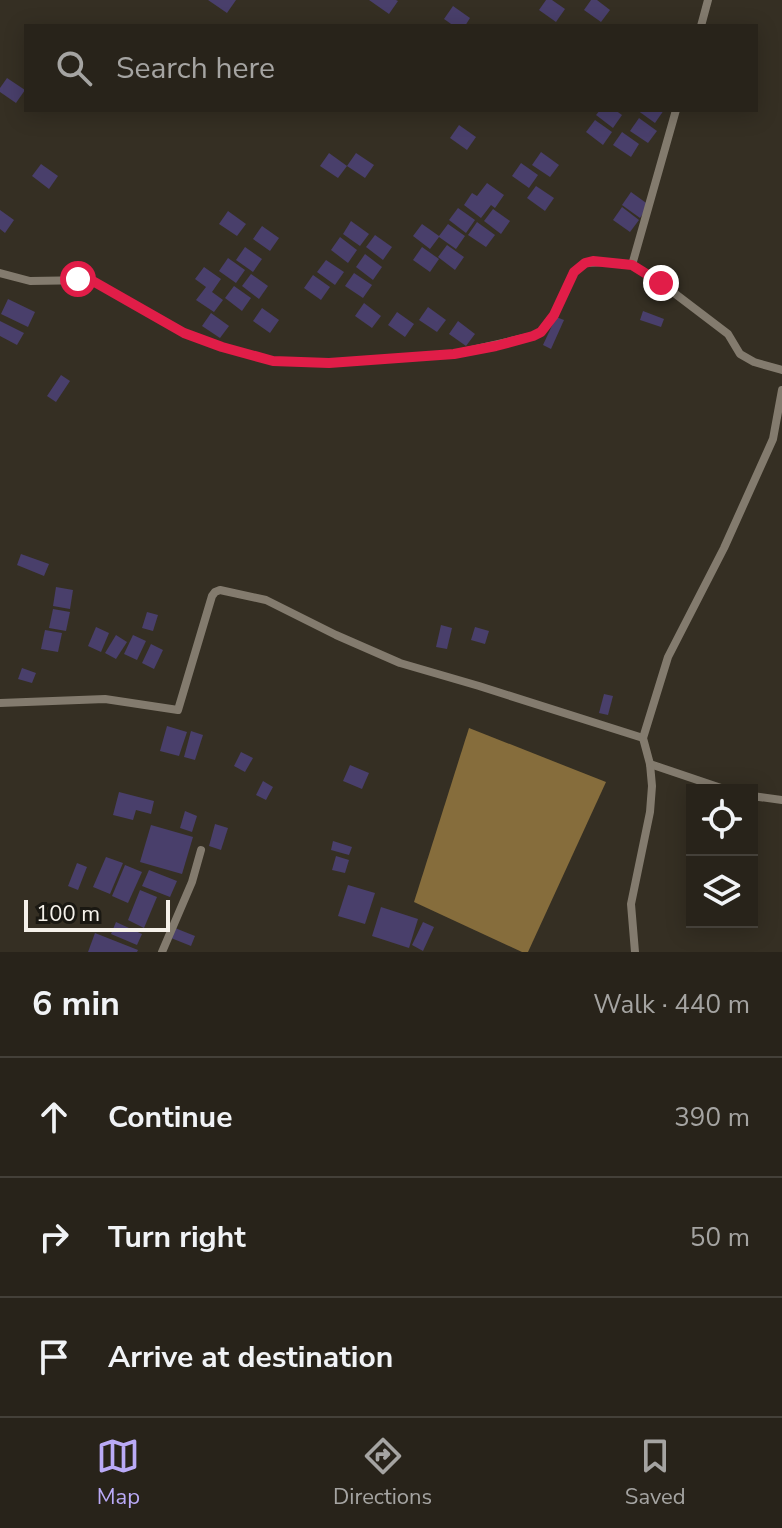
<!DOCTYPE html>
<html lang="en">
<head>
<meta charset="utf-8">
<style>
  :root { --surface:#28231a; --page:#342f27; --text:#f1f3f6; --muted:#a5a4a2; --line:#444039; --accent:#baaaf7 }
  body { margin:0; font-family:"Nunito Sans",sans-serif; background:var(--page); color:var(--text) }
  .controls { position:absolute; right:24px; bottom:24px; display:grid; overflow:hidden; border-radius:0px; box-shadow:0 4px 20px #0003 }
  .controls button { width:72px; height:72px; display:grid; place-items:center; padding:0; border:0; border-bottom:2px solid var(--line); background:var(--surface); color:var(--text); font:40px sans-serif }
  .scale { position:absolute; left:24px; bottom:20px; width:146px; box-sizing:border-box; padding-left:8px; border:4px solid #f5f1ea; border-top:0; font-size:22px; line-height:28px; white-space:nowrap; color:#f5f1ea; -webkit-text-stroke:6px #1a1812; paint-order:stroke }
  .stop { position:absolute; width:24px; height:24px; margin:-18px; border:6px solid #e11d48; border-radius:50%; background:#fff }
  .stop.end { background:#e11d48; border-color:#fff; box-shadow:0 2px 8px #0008 }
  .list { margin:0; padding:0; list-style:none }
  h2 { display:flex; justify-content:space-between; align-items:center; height:104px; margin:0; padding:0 32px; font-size:34px }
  h2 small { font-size:26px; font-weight:400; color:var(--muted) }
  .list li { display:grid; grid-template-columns:52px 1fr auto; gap:24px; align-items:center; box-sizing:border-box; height:120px; padding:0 32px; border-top:2px solid var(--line) }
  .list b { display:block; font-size:30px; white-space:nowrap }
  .list em { font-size:26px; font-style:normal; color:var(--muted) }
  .icon { flex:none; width:44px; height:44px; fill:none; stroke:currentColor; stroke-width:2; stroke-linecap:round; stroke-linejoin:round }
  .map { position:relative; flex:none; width:782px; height:952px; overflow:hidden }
  .search { position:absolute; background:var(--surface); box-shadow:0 4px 20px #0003; left:24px; right:24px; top:24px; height:88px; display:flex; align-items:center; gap:20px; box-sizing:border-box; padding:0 28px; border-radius:0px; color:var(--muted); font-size:30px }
  .sheet { height:464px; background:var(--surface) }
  nav { display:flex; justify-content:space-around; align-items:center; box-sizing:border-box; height:112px; border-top:2px solid var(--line); background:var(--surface); font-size:22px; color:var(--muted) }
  nav a { display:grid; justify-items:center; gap:4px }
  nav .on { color:var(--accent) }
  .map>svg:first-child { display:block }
  .water { fill:#866d3c }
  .building { fill:#493f6b }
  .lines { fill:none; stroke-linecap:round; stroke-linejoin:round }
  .minor { stroke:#837b6e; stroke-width:8 }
  .route { stroke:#e11d48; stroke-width:10 }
</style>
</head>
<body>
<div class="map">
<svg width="782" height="952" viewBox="0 0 782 952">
  <rect width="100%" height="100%" fill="#352f23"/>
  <path class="water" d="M469 728 606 782 528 952H522L414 902Z"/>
  <g class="building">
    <path d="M208 0H236L227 13Z"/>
    <path d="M369 0H396L398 1 389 14Z"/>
    <path d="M546 0H552L565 9 556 22 539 10Z"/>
    <path d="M591 0H597L610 10 601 22 584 10Z"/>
    <path d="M453 6 470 18 465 26H454L444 19Z"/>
    <path d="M7 78 25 90 16 103 0 92V88Z"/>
    <path d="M600 110H615L622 115 613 128 596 115Z"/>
    <path d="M637 110H664L655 123Z"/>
    <path d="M639 118 657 131 648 143 630 131Z"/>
    <path d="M595 120 612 132 603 145 586 132Z"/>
    <path d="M459 125 476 137 467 150 450 138Z"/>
    <path d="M622 132 639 144 631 157 613 145Z"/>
    <path d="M541 152 559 165 550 177 532 165Z"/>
    <path d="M329 153 347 166 338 178 320 166Z"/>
    <path d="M356 153 374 165 365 178 347 166Z"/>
    <path d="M521 163 538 175 529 188 512 176Z"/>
    <path d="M41 164 58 176 49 189 32 176Z"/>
    <path d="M487 183 504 195 495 208 491 205 481 218 464 205 472 193 477 196Z"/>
    <path d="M536 186 554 198 545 211 527 198Z"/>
    <path d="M631 192 649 205 640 218 622 205Z"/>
    <path d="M622 207 639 220 630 232 613 220Z"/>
    <path d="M458 208 475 220 466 233 449 220Z"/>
    <path d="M493 209 510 221 501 234 484 221Z"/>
    <path d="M0 210 14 220 5 233 0 229Z"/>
    <path d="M228 211 246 224 237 236 219 224Z"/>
    <path d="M351 221 369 234 360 246 343 234Z"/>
    <path d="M477 222 495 235 486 247 468 235Z"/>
    <path d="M422 224 439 236 448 224 465 236 456 249 439 237 430 249 413 236Z"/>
    <path d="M262 226 279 238 270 251 253 239Z"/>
    <path d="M375 235 392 247 383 260 366 247Z"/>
    <path d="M340 237 357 250 348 263 331 250Z"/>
    <path d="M447 245 464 257 455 270 438 257Z"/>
    <path d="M245 247 262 259 253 272 236 260Z"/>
    <path d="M422 247 439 259 430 272 413 260Z"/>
    <path d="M365 254 382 267 373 280 356 267Z"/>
    <path d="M228 258 245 270 236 283 219 271Z"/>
    <path d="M326 260 344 272 335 285 317 272Z"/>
    <path d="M204 267 221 279 212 292 223 300 214 312 196 300 206 287 195 279Z"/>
    <path d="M354 273 372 285 363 298 345 286Z"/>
    <path d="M251 274 268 286 259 299 242 286Z"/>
    <path d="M313 275 330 287 321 300 304 288Z"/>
    <path d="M234 286 251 298 242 311 225 298Z"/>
    <path d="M8 299 35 312 28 327 1 314Z"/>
    <path d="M364 303 381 316 372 328 355 316Z"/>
    <path d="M428 307 446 320 437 332 419 320Z"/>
    <path d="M262 308 279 320 270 333 253 321Z"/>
    <path d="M643 311 664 319 661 327 640 320Z"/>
    <path d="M397 312 414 324 405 337 388 325Z"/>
    <path d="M211 313 229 326 220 338 202 326Z"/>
    <path d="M556 317 564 320 551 349 543 345Z"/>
    <path d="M0 321 24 333 17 345 0 336Z"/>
    <path d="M458 321 475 334 466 346 449 334Z"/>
    <path d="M61 375 70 381 56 402 47 396Z"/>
    <path d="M21 554 49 564 44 576 17 565Z"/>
    <path d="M56 587 73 590 70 609 53 606Z"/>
    <path d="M53 609 70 612 66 631 49 628Z"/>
    <path d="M147 612 158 615 153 631 142 628Z"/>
    <path d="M441 625 452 628 447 649 436 647Z"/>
    <path d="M96 627 109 633 101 652 88 646Z"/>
    <path d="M475 627 489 631 485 644 471 640Z"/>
    <path d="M45 630 62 633 58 652 41 649Z"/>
    <path d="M116 635 127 642 116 659 105 653Z"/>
    <path d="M133 635 146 641 137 660 124 654Z"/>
    <path d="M151 644 163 650 154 669 142 663Z"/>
    <path d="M22 668 36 673 32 683 18 679Z"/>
    <path d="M604 694 613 696 608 715 599 713Z"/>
    <path d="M167 726 187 732 179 756 160 751Z"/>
    <path d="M191 731 203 735 195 760 184 757Z"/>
    <path d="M241 752 253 758 245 772 234 766Z"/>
    <path d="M350 765 369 773 362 789 343 781Z"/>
    <path d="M263 781 273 787 266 800 256 795Z"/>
    <path d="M119 792 154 801 151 814 136 810 133 820 113 815Z"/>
    <path d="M185 811 197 816 192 832 180 828Z"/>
    <path d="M215 824 228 828 221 850 209 846Z"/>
    <path d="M151 825 193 837 182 874 140 862Z"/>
    <path d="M333 841 352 847 349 855 331 850Z"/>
    <path d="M336 856 349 860 345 873 332 870Z"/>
    <path d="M106 857 123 863 110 894 93 887Z"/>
    <path d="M77 863 87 867 78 890 68 886Z"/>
    <path d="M125 865 142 872 128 903 112 896Z"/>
    <path d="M149 870 177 881 170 897 142 886Z"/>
    <path d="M348 885 375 893 365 924 338 916Z"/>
    <path d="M140 890 157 897 144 928 128 920Z"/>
    <path d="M381 907 418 919 409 948 372 936Z"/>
    <path d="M116 922 142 934 137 945 111 934Z"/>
    <path d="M423 922 434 927 423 951 412 945Z"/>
    <path d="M175 928 195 936 191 946 171 938Z"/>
    <path d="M95 933 138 950 137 952H88Z"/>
  </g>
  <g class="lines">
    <g class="minor">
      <path d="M701 26 708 0"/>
      <path d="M632 265 676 110"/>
      <path d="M0 273 30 281 91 280 184 333 222 347 273 361 329 363 454 354 533 336 541 332 554 315 574 272 585 263 606 262 632 265 661 283 728 334 740 354 754 362 782 370"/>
      <path d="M0 703 105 699 178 710 212 596 215 592 220 590 266 600 336 635 400 663 479 686 643 738"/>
      <path d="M650 764 727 790"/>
      <path d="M752 796 782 800"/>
      <path d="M162 952 192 882 201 850"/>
      <path d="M635 952 631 904 650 812 652 786 650 764 643 738 668 657 724 548 773 439 782 390"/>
    </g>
  </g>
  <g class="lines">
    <path class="route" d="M78 279 91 280 184 333 222 347 273 361 329 363 454 354 496 346 533 336 541 332 554 315 574 272 585 263 593 261 632 265 661 283"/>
  </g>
</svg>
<div class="controls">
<button><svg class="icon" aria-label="locate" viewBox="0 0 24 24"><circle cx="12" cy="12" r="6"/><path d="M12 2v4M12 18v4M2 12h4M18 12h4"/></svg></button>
<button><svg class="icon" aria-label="layers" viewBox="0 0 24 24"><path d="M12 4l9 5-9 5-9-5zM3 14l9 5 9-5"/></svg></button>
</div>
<div class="scale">100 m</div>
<div class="stop" style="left:78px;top:279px"></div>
<div class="stop end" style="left:661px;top:283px"></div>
<div class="search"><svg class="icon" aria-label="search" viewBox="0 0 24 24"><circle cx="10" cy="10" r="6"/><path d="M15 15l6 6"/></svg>Search here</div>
</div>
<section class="sheet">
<h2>6 min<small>Walk · 440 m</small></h2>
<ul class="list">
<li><svg class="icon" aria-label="ahead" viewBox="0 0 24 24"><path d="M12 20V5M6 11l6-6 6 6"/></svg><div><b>Continue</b></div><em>390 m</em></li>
<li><svg class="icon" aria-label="right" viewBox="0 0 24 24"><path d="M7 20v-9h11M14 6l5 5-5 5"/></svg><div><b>Turn right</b></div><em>50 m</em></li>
<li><svg class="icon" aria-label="arrive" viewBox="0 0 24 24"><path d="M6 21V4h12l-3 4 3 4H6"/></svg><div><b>Arrive at destination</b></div></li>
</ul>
</section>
<nav>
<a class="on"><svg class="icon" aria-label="map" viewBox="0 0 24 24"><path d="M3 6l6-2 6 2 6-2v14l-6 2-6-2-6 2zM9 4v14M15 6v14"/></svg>Map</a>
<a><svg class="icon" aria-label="directions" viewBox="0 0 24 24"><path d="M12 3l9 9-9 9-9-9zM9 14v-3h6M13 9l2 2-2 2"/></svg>Directions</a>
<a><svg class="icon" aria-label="saved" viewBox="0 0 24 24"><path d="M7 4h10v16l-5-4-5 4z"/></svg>Saved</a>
</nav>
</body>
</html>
